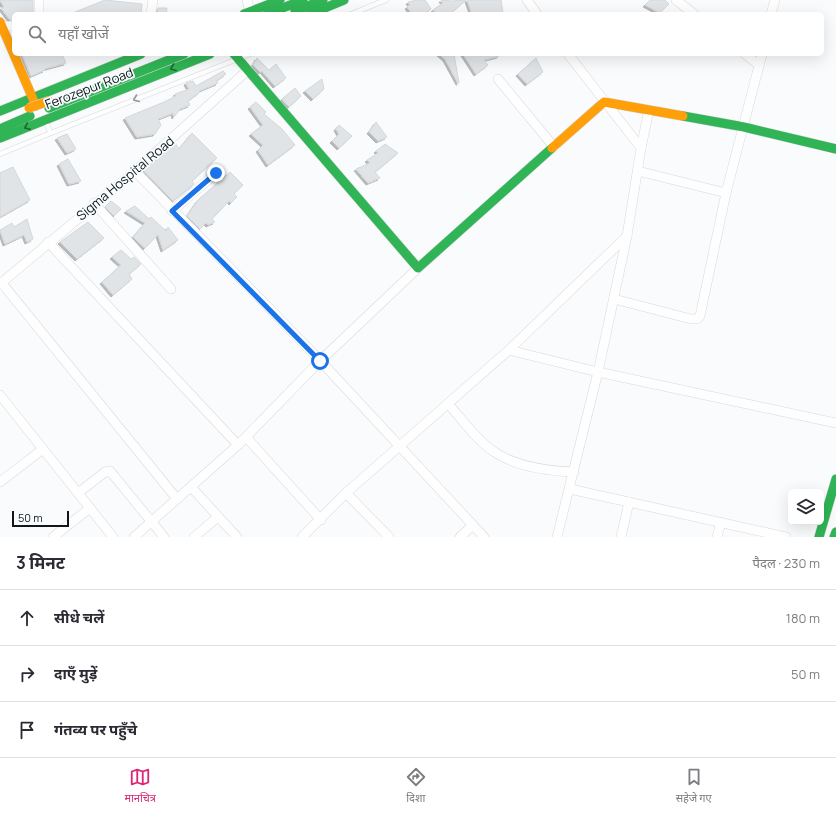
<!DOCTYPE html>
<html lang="hi">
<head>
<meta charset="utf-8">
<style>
  :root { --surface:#fff; --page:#f7f7f7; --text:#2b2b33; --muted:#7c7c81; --line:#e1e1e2; --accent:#db2777 }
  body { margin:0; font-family:Manrope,"Noto Sans Devanagari",sans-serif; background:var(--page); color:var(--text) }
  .controls { position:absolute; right:12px; bottom:12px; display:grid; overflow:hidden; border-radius:6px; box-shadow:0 4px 16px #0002 }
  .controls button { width:36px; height:36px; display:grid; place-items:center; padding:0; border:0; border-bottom:1px solid var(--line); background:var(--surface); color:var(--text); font:20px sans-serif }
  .scale { position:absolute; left:12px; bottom:10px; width:57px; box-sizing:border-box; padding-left:4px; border:2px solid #121618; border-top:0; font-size:11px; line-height:14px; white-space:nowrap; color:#121618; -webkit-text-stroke:3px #f7fcff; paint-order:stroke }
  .stop { position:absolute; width:12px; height:12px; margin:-9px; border:3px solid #1a73e8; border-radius:50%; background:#fff }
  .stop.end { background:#1a73e8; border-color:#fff; box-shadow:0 1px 4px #0008 }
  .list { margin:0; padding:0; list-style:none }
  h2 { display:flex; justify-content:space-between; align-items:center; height:52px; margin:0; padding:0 16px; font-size:17px }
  h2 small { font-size:13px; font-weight:400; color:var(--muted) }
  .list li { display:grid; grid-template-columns:26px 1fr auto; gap:12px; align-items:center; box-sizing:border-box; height:56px; padding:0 16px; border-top:1px solid var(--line) }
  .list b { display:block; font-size:15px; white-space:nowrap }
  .list em { font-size:13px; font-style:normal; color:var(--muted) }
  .icon { flex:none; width:22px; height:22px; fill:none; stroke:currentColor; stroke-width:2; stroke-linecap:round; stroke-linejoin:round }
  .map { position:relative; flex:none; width:836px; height:537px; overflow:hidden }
  .search { position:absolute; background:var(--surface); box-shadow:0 4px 16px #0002; left:12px; right:12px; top:12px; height:44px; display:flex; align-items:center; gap:10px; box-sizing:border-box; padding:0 14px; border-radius:6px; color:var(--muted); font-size:15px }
  .sheet { height:220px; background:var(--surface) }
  nav { display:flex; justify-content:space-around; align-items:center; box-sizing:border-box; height:56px; border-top:1px solid var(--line); background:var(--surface); font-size:11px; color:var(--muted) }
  nav a { display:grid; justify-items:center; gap:2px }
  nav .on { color:var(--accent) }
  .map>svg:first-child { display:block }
  .building { fill:#e1e4e6; stroke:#d5d7d9; filter:url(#shadow) }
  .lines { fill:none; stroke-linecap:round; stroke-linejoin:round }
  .lane-casing { stroke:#d6d9db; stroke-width:5.5 }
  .street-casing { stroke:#d6d9db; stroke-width:10 }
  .fast-casing { stroke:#d6d9db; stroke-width:10 }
  .slow-casing { stroke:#d6d9db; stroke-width:10 }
  .lane { stroke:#fefeff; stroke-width:4.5 }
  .street { stroke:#fefeff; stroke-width:9 }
  .fast { stroke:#30b455; stroke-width:9 }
  .slow { stroke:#ff9f0a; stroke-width:9 }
  .slow-bridge-casing { stroke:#d6d9db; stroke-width:10; stroke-linecap:butt }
  .slow-bridge { stroke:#ff9f0a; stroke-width:9 }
  .oneway { stroke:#216536 }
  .oneway2 { stroke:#949697 }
  .route { stroke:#1a73e8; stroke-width:5 }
  .labels { text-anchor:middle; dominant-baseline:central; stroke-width:3.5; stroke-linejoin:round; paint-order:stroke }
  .street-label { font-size:13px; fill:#121618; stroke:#f7fcff }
</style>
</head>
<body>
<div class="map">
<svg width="836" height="537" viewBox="0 0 836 537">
  <defs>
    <filter id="shadow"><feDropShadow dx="-2" dy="2" stdDeviation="0" flood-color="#0004"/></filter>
  </defs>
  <rect width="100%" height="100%" fill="#f9fbfd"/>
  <g class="building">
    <path d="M0 0H33V14H14V20H10L1 8 4 7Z"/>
    <path d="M105 0 142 4 141 14H70Z"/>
    <path d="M417 0H425L431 9 425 14H412L407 7 410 5 408 2Z"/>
    <path d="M441 0 451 1 466 0 450 14H437L433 10 443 3Z"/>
    <path d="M467 0H501L503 14H472Z"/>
    <path d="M650 0H665L669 4 660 13 645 5Z"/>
    <path d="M158 8H167L166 14H157Z"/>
    <path d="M22 54H62L66 63 44 69 45 70 31 76Z"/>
    <path d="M439 54H454L459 83H458L445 59Z"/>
    <path d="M463 54H499V56L484 60 488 65 476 74Z"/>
    <path d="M257 58 269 70 276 64 286 78 275 86 262 71 260 72 253 65Z"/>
    <path d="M536 58 543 72 527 84 518 74Z"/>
    <path d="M223 71 226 74 216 81 218 83 199 91 200 92 188 101 190 105 180 109 174 117 173 113 158 119 161 125 155 134 137 137 125 118 164 102 176 96 175 94 189 89 186 83 193 81 196 86Z"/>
    <path d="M322 79 324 89 313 99 305 91Z"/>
    <path d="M295 88 301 96 289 107 282 99Z"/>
    <path d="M256 102 266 112 264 114 282 129 295 145 268 165 258 150 263 145 251 134 263 125 250 107Z"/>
    <path d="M376 122 387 137 378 141 369 132Z"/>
    <path d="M339 125 352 136 339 148 332 141 339 134 336 129Z"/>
    <path d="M192 133 217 158 192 181 194 184 173 201 144 171 175 143 179 149Z"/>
    <path d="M67 134 76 149 67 153 57 138Z"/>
    <path d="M385 144 398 153 375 172 380 178 368 183 356 169 370 163 367 160 378 153 376 151Z"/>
    <path d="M68 159 81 181 69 184 59 164Z"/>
    <path d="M13 167 30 200 0 217V173Z"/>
    <path d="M230 172 243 185 234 194 237 197 231 203 229 201 212 219 215 222 208 225 206 223 200 229 187 216 198 200Z"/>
    <path d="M111 201 121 209 114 216 105 207Z"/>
    <path d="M135 206 149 219 151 217 166 231 168 227 178 240 163 250 158 235 145 248 133 237 145 223 126 211Z"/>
    <path d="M27 219 33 239 27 242 24 235 5 244 0 230 12 223 14 227Z"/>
    <path d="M88 222 104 238 77 259 60 242Z"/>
    <path d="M121 250 131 259 134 257 141 264 129 274 132 279 113 295 102 282 121 265 112 257Z"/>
  </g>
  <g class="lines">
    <g class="lane-casing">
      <g id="lane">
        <path d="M351 14 386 0"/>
        <path d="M51 133 250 54"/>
        <path d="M0 154 51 133 44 119"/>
      </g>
    </g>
    <g class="street-casing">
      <g id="street">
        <path d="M247 0 250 12"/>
        <path d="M527 0 537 14"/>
        <path d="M676 0 694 14"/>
        <path d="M39 14V0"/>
        <path d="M151 14 153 0"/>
        <path d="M771 14 775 0"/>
        <path d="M2 26H14"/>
        <path d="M745 54 759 65"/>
        <path d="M498 79 554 147"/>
        <path d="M641 148 649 110"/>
        <path d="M135 171 313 353 484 537"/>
        <path d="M638 171 726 193"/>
        <path d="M94 203 171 289"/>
        <path d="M172 211 216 173"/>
        <path d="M48 242 238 445"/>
        <path d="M1 282 177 499"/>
        <path d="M0 284 135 171 248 70"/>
        <path d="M614 299 691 319H697L700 316 726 193 762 54"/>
        <path d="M509 350 598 372 836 423"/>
        <path d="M0 395 113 537"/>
        <path d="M448 404C463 420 477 441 496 453 518 467 549 471 574 472"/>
        <path d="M246 437 321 520"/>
        <path d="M0 482 43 449"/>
        <path d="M191 487 237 537"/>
        <path d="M570 489 786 537"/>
        <path d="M78 493 105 472 110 471 164 537"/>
        <path d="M346 493 389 537"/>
        <path d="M53 537 90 508"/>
        <path d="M134 537 238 445 320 361 418 268"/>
        <path d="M194 537 218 517"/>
        <path d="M302 537 346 493 509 350 627 236"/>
        <path d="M460 537 473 525"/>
        <path d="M557 537 598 372 627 236 641 148 568 54"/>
        <path d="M621 537 629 502"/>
        <path d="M717 537 721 522"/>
      </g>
    </g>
    <g class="fast-casing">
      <g id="fast">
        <path d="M295 11 323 0"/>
        <path d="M244 14 280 0"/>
        <path d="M267 14 303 0"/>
        <path d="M310 14 344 0"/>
        <path d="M234 54 418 268 552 148"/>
        <path d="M49 108 184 54"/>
        <path d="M0 111 141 54"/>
        <path d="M683 116 744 127 836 149"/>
        <path d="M0 129 30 116"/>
        <path d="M0 138 210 54"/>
        <path d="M819 537 836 479"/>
        <path d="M834 537 836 532"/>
      </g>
    </g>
    <g class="slow-casing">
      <g id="slow">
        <path d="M0 22 36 106"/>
        <path d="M552 148 604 102 683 116"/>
      </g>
    </g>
    <use href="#lane" class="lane"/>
    <use href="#street" class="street"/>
    <use href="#fast" class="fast"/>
    <use href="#slow" class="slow"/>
    <g class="slow-bridge-casing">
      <path id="slow-bridge" d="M29 108 49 101"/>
    </g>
    <use href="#slow-bridge" class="slow-bridge"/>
  </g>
  <defs><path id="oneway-chevron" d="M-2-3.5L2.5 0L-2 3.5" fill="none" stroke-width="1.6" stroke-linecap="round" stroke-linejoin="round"/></defs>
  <g class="oneway">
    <use href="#oneway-chevron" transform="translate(173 68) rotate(159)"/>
    <use href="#oneway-chevron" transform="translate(27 127) rotate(156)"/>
  </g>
  <use class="oneway2" href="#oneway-chevron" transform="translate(136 99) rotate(158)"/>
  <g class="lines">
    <path class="route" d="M216 173 172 211 320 361"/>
  </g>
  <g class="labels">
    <g class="street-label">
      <text transform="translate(89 88) rotate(-21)">Ferozepur Road</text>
      <text transform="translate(125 178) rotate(-40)">Sigma Hospital Road</text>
    </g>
  </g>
</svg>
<div class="controls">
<button><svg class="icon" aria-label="layers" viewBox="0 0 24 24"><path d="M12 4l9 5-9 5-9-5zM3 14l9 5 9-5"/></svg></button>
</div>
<div class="scale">50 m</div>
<div class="stop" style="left:320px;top:361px"></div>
<div class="stop end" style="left:216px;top:173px"></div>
<div class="search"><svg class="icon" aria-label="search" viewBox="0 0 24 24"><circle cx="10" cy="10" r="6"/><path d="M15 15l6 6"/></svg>यहाँ खोजें</div>
</div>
<section class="sheet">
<h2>3 मिनट<small>पैदल · 230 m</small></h2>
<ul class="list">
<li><svg class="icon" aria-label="ahead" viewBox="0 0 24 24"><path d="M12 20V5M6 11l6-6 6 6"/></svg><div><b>सीधे चलें</b></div><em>180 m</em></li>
<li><svg class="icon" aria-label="right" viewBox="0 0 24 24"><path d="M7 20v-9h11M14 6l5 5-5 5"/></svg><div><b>दाएँ मुड़ें</b></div><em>50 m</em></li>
<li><svg class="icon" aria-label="arrive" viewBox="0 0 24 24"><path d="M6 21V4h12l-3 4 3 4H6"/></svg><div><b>गंतव्य पर पहुँचे</b></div></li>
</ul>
</section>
<nav>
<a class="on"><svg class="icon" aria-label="map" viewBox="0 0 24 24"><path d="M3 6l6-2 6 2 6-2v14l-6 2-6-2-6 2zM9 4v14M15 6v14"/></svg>मानचित्र</a>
<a><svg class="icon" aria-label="directions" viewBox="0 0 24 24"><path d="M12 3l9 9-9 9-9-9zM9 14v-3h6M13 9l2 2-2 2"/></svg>दिशा</a>
<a><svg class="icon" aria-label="saved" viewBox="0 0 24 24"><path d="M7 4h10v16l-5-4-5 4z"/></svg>सहेजे गए</a>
</nav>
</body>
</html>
